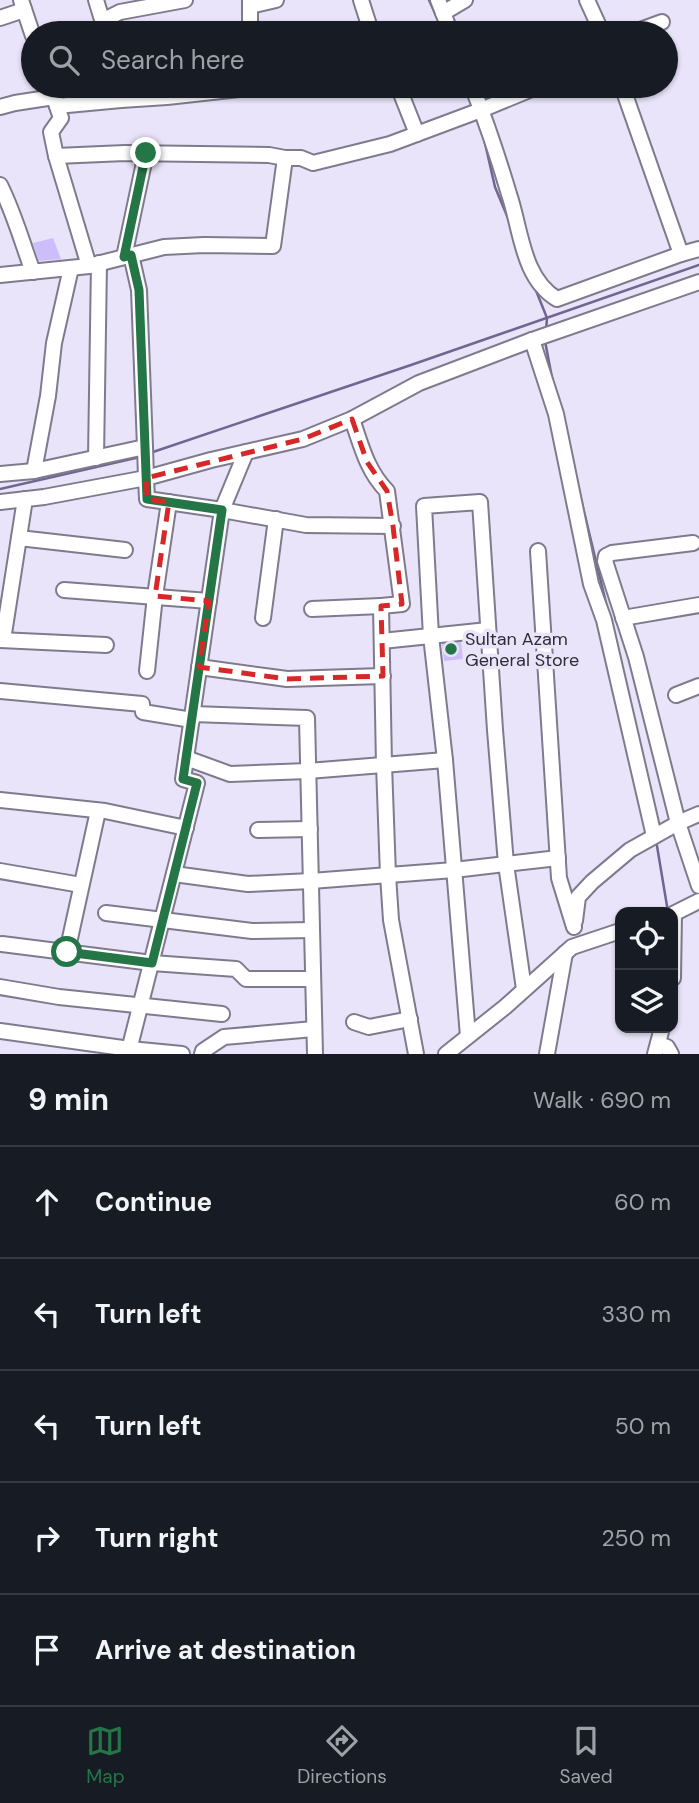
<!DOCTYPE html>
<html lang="en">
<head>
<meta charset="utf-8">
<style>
  :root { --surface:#171b24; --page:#20242c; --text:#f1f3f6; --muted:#9ea1a6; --line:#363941; --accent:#247647 }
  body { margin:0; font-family:"DM Sans",sans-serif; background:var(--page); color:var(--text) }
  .controls { position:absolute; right:21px; bottom:21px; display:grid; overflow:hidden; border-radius:14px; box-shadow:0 2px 5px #0004 }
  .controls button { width:63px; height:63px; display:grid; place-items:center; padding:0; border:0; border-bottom:2px solid var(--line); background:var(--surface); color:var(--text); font:35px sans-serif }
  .stop { position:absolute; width:21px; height:21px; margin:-16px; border:5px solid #247647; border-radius:50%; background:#fff }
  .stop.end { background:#247647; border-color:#fff; box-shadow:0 2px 7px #0008 }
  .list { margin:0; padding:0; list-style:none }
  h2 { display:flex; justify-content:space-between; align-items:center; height:91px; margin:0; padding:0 28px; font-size:30px }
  h2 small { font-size:23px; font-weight:400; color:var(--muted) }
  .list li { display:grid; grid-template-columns:46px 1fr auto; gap:21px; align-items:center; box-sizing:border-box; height:112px; padding:0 28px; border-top:2px solid var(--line) }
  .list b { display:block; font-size:26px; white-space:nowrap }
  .list em { font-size:23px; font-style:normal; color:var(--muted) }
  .icon { flex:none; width:38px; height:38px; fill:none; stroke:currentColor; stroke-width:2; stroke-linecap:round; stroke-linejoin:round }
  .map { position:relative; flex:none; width:699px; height:1054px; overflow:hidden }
  .search { position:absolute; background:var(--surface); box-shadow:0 2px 5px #0004; left:21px; right:21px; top:21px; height:77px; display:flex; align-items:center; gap:18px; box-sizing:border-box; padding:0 24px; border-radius:38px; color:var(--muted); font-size:26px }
  .sheet { height:651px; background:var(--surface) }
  nav { display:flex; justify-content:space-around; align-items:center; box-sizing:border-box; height:98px; border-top:2px solid var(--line); background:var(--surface); font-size:19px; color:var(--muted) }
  nav a { display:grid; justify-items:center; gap:4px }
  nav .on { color:var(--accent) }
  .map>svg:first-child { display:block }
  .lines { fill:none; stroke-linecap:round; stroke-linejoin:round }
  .stream { stroke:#716591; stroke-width:2.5 }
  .building { fill:#cdbdfb }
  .minor-casing { stroke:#7f7b8d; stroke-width:18 }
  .minor { stroke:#fff; stroke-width:14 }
  .route { stroke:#247647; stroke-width:9 }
  .marked { fill:none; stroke:#d62828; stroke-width:5; stroke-dasharray:14 9; stroke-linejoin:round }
  .poi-dot { fill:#247647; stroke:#e9e4f9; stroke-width:2.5 }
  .labels { text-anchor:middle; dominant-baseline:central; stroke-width:7; stroke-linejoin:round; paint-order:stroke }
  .poi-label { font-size:18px; fill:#2e2c34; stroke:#e9e4f9; text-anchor:start }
</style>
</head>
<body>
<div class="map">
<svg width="699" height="1054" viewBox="0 0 699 1054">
  <rect width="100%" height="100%" fill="#e9e4f9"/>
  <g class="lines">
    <g class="stream">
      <path d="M429 0 444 33"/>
      <path d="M484 139 495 187 510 223"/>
      <path d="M535 288 547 318 546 331"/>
      <path d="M545 341 553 383"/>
      <path d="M150 453 411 365 699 265"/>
      <path d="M0 489 140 457"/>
      <path d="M580 495 607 607"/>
      <path d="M656 840 668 912"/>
      <path d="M673 1000 677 983"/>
    </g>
  </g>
  <g class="building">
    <path d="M53 238 61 259 39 261 33 243Z"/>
    <path d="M461 642 463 659 444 661 442 644Z"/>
  </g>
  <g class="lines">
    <g class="minor-casing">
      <g id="minor">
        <path d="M21 0 33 36"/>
        <path d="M96 0 106 33"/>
        <path d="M361 0 369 25 373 33"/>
        <path d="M438 0 451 33"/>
        <path d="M587 0 602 33"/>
        <path d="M250 6 276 0"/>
        <path d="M443 13 465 0"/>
        <path d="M0 18 24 10"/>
        <path d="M102 21 120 12 185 0"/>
        <path d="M250 33V0"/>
        <path d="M632 33 662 22"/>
        <path d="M50 86 61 118 51 132 56 156 89 266"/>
        <path d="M398 86 417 134"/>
        <path d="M472 86C486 121 498 157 509 194 521 229 522 278 557 299L681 254 699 249"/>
        <path d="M622 86 681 254"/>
        <path d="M121 100 167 97 268 86"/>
        <path d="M57 106 121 100 118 86"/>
        <path d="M0 107 15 103 54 97"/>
        <path d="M56 156 125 153 269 155 285 158"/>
        <path d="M0 185C14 213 22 242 33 272"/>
        <path d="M131 255 139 290 145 447"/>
        <path d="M124 257 146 153"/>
        <path d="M0 275 89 266 164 247 204 245 273 246 285 158H301L313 163 390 144 481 110 539 86"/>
        <path d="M532 340 556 414 591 584 604 620 654 836"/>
        <path d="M352 419C361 445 367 471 387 491L402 604 381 606 384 765 388 875 391 920 416 1054"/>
        <path d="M96 458 99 263"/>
        <path d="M34 471 48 396 54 343 71 268"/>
        <path d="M0 474 34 471 145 447 146 478 44 497 0 502"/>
        <path d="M393 526 306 525 222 510 147 499 146 478 211 460 303 439 352 419 419 383 532 340 699 282"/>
        <path d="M19 538 125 550"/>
        <path d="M693 543 612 553 606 556 605 561 636 657 678 823 699 886"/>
        <path d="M538 551 559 878 574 927"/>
        <path d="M64 590 209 601"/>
        <path d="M312 609 381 606"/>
        <path d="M263 618 276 519"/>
        <path d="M623 618 699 605"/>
        <path d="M0 640 106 645"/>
        <path d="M3 640 25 499"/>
        <path d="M382 641 488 630"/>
        <path d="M199 667 287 679 383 676"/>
        <path d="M147 671 155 596 169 502"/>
        <path d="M0 691 142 704 143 712 192 720"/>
        <path d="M676 695 699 686"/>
        <path d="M193 714 307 718 315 1054"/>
        <path d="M186 758 230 774 308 771 445 760"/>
        <path d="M0 800 105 811 186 828"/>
        <path d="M258 830 310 829"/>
        <path d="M0 871 81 885"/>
        <path d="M174 874 248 884 311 881 454 870 558 858"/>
        <path d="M106 913 252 931 312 930"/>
        <path d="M673 914 699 901"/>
        <path d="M575 921 578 897 592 882 630 850 678 823 699 814"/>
        <path d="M2 944 152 963 236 969 246 979H313"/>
        <path d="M67 952 98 811"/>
        <path d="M673 978 674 914"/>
        <path d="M0 987 59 997 222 1014"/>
        <path d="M354 1022 369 1027 410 1019"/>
        <path d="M0 1031 130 1049 182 1054"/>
        <path d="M468 1036 445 760 431 636 424 506 480 502 495 730 506 864 524 989"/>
        <path d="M658 1044 667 1047 671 1054"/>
        <path d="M128 1054 197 783 183 779 222 510 246 452"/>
        <path d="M202 1054 203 1051 224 1037 314 1029"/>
        <path d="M446 1054 505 1007 572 947 620 931"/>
        <path d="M547 1054 565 953"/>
        <path d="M655 1054 662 1028"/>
      </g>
    </g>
    <use href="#minor" class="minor"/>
  </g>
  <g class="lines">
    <path class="route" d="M67 952 152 963 197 783 183 779 222 510 147 499 139 290 131 255 124 257 146 153"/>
  </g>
  <path class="marked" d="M352 419 367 462 387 491 393 526 402 604 381 606 383 676 287 679 199 667 209 601 155 596 169 502 147 499 146 478 303 439Z"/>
  <circle class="poi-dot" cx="451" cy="649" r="7"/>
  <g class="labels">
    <g class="poi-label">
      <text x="465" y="639">Sultan Azam<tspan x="465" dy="21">General Store</tspan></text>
    </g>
  </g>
</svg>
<div class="controls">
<button><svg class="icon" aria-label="locate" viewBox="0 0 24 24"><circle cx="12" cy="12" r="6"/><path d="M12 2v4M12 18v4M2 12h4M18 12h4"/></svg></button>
<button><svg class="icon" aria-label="layers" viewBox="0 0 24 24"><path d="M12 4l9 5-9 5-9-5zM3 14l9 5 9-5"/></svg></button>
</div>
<div class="stop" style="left:67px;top:952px"></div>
<div class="stop end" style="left:146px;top:153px"></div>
<div class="search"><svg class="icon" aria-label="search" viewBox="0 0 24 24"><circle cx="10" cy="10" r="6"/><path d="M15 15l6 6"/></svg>Search here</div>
</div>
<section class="sheet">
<h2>9 min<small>Walk · 690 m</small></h2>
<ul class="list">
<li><svg class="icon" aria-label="ahead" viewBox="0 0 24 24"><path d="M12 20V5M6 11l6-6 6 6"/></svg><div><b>Continue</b></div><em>60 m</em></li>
<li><svg class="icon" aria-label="left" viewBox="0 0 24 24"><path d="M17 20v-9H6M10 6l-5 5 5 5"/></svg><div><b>Turn left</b></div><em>330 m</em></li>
<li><svg class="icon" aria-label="left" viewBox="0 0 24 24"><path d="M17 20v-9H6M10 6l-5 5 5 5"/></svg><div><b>Turn left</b></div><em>50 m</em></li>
<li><svg class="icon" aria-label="right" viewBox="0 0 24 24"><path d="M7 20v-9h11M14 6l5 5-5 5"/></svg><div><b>Turn right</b></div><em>250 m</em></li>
<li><svg class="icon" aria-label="arrive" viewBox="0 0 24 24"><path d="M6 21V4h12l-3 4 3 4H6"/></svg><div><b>Arrive at destination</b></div></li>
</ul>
</section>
<nav>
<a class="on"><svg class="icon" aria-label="map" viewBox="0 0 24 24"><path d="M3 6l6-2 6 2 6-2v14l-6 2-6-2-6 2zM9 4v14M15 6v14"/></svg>Map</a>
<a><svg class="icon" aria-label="directions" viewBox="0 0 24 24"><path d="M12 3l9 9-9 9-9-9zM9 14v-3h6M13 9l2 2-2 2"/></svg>Directions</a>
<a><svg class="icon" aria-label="saved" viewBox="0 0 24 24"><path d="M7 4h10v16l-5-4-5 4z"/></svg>Saved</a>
</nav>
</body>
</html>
